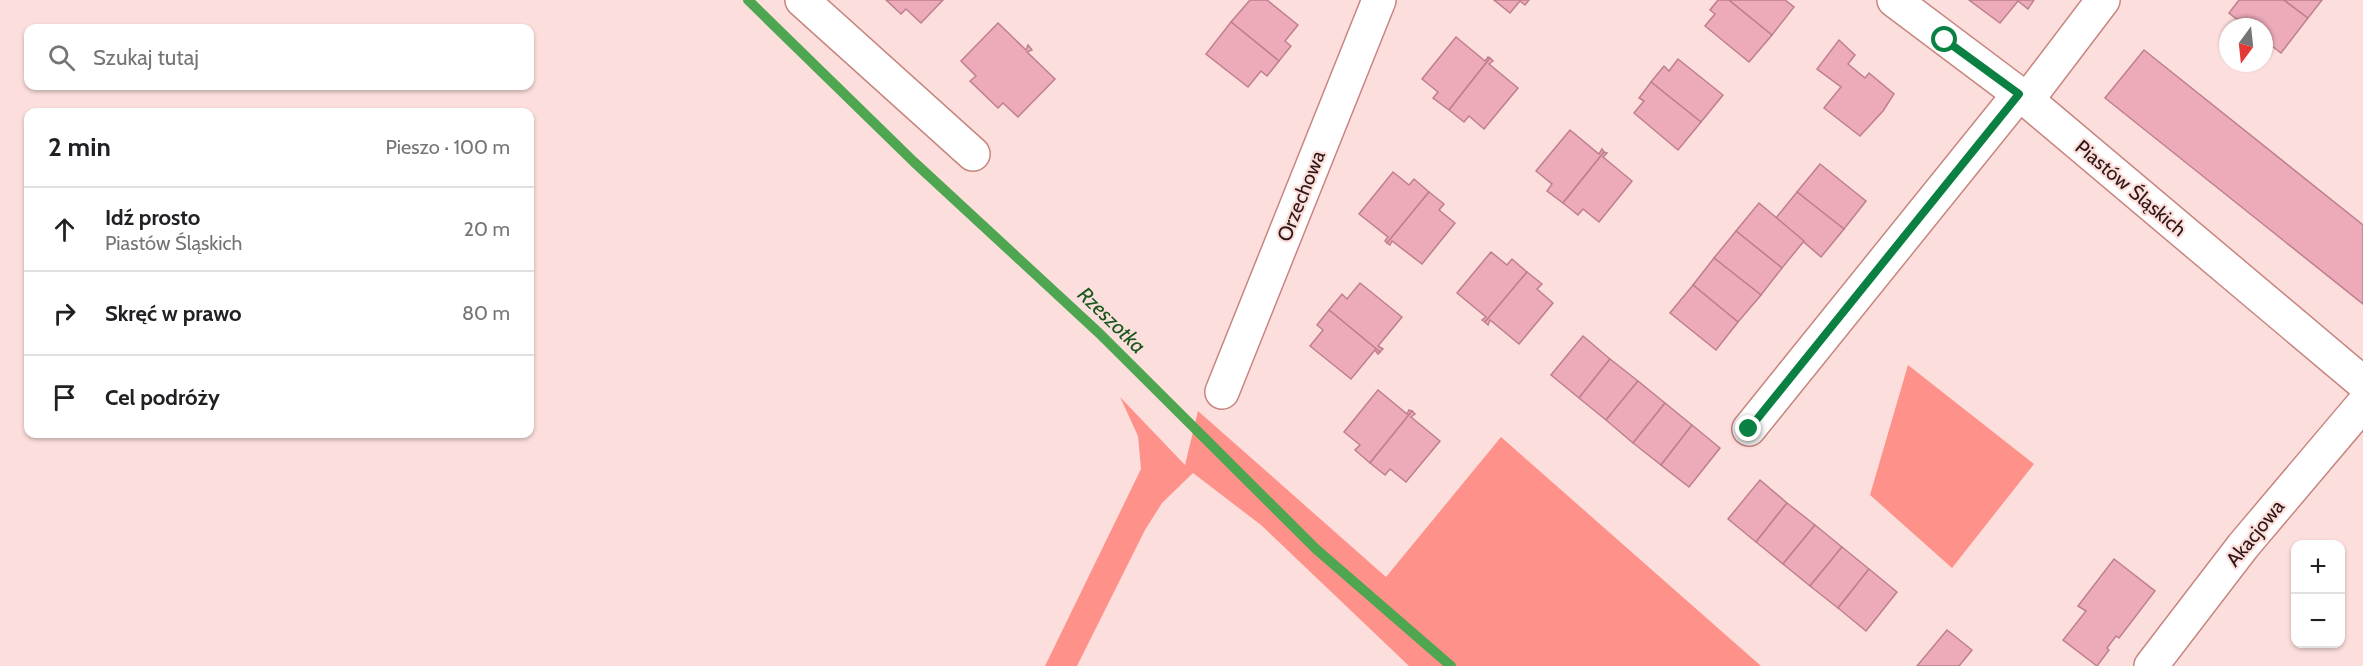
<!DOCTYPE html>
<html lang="pl">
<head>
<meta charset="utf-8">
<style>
  :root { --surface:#fff; --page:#f2f2f2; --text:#202124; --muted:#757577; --line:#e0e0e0 }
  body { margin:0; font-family:Cabin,sans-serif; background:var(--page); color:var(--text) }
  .controls { position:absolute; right:18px; bottom:18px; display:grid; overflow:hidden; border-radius:12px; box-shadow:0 2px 4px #0004 }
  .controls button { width:54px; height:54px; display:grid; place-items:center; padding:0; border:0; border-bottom:2px solid var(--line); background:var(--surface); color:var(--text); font:30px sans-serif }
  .compass { position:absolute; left:2219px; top:18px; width:54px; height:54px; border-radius:50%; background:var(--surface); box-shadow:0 2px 4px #0004; rotate:195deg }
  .stop { position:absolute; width:18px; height:18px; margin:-14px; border:4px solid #0b8043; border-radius:50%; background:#fff }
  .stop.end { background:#0b8043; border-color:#fff; box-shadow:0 2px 6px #0008 }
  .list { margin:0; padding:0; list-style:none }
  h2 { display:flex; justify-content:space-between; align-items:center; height:78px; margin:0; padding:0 24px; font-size:26px }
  h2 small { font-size:20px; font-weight:400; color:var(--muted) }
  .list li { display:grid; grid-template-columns:39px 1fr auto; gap:18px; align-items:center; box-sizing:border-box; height:84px; padding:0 24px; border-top:2px solid var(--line) }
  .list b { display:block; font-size:22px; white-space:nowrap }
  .list p { margin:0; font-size:20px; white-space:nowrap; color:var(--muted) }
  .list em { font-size:20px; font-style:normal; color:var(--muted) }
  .icon { flex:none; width:33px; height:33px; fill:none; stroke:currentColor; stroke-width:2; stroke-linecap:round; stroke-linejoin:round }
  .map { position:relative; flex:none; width:2363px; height:666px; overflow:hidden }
  .search { position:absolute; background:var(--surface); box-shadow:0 2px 4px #0004; left:24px; top:24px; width:510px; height:66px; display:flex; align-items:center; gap:15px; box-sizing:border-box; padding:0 21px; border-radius:12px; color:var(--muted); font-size:22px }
  .panel { position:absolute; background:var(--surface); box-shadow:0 2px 4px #0004; left:24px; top:108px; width:510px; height:330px; border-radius:12px }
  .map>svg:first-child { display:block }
  .green { fill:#fe918a }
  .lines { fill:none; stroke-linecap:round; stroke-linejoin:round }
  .stream { stroke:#4ea650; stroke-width:10 }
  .building { fill:#edaab9; stroke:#bf7f8e; stroke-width:1.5 }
  .minor-casing { stroke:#c78580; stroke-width:36 }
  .minor { stroke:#fff; stroke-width:33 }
  .route { stroke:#0b8043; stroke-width:8 }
  .labels { text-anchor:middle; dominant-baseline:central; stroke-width:4.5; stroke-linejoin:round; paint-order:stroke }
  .street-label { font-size:20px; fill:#301715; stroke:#fcdfdc }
  .water-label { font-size:21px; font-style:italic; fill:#19561d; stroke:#fcdfdc }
</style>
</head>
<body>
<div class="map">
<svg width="2363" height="666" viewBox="0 0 2363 666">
  <rect width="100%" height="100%" fill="#fcdfdc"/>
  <g class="green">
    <path d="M1908 365 2034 464 1952 568 1870 495Z"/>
    <path d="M1120 397 1185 465 1198 411 1386 577 1501 437 1761 666H1409L1261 525 1193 473 1162 503 1145 530 1077 666H1045L1141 469 1138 436Z"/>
  </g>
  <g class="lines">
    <path class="stream" d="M748 0 914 162 1099 333 1316 549 1451 666"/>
  </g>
  <g class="building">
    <path d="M886 0H943L921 23 906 9 901 14Z"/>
    <path d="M1250 0H1267L1298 25 1285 41 1291 46 1279 61 1231 22Z"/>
    <path d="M1494 0H1529L1525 5 1520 1 1510 13Z"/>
    <path d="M1718 0H1729L1772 35 1749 62 1705 26 1715 14 1710 10Z"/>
    <path d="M1729 0H1785L1794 7 1772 35Z"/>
    <path d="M1969 0H2034L2028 9 2018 1 2000 23Z"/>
    <path d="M2239 0H2284L2308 18 2281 53 2264 40V27H2247L2229 13Z"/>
    <path d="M2284 0H2322L2308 18Z"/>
    <path d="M1231 22 1279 61 1267 76 1261 71 1248 87 1206 54Z"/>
    <path d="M998 23 1026 50 1028 45 1032 50 1027 52 1055 79 1018 117 1003 103 998 108 970 81 976 76 961 61Z"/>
    <path d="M1456 37 1485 61 1488 57 1490 58 1449 110 1433 98 1438 92 1422 79Z"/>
    <path d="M1839 40 1855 55 1848 64 1865 78 1869 73 1894 94 1883 111 1860 136 1824 108 1841 87 1817 69Z"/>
    <path d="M2144 50 2363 225V304L2105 98Z"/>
    <path d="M1490 58 1493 61 1489 64 1518 88 1484 129 1469 116 1464 122 1449 110Z"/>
    <path d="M1678 59 1723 95 1701 122 1651 82 1664 66 1669 71Z"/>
    <path d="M1651 82 1701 122 1678 150 1634 113 1644 101 1639 98Z"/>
    <path d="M1570 130 1599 154 1602 149 1604 152 1563 203 1547 191 1552 184 1536 171Z"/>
    <path d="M1604 152 1607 153 1603 157 1632 181 1599 222 1583 209 1578 215 1563 203Z"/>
    <path d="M1820 164 1866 201 1844 229 1797 192Z"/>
    <path d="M1393 172 1409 185 1414 179 1429 192 1387 243 1385 241 1388 237 1359 214Z"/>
    <path d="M1429 192 1444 204 1439 210 1455 223 1422 264 1392 241 1390 245 1387 243Z"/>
    <path d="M1797 192 1844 229 1821 257 1776 218Z"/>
    <path d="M1759 203 1804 241 1782 268 1736 231Z"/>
    <path d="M1736 231 1782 268 1761 295 1714 258Z"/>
    <path d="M1491 252 1507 265 1512 259 1527 272 1485 322 1482 320 1486 317 1457 293Z"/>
    <path d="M1714 258 1761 295 1738 322 1693 285Z"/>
    <path d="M1527 272 1542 284 1537 289 1553 303 1519 344 1490 320 1488 325 1485 322Z"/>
    <path d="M1360 283 1402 317 1378 346 1383 349 1380 352 1329 310 1342 294 1347 299Z"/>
    <path d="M1693 285 1738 322 1716 350 1670 313Z"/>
    <path d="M1329 310 1380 352 1378 354 1375 350 1351 379 1310 346 1323 330 1317 325Z"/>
    <path d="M1583 336 1610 359 1579 398 1551 375Z"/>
    <path d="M1610 359 1638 381 1606 420 1579 398Z"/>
    <path d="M1638 381 1665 403 1633 443 1606 420Z"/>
    <path d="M1378 390 1407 414 1409 410 1412 411 1370 463 1355 450 1360 445 1344 432Z"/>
    <path d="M1665 403 1692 425 1661 465 1633 443Z"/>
    <path d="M1412 411 1415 414 1411 417 1440 441 1406 482 1390 469 1385 475 1370 463Z"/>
    <path d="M1692 425 1720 448 1689 487 1661 465Z"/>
    <path d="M1760 480 1787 503 1756 542 1728 519Z"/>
    <path d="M1787 503 1815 525 1783 564 1756 542Z"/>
    <path d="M1815 525 1842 547 1810 586 1783 564Z"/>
    <path d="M1842 547 1869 569 1838 608 1810 586Z"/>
    <path d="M2114 559 2155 591 2119 638 2116 636 2107 648 2109 650 2097 666 2063 640 2086 611 2078 606Z"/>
    <path d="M1869 569 1897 592 1866 631 1838 608Z"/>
    <path d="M1947 630 1972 650 1959 666H1917Z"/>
  </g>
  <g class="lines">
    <g class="minor-casing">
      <g id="minor">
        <path d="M802 0 973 154"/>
        <path d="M1894 0 2027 100 2363 383"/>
        <path d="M2027 100 2103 0"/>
        <path d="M1222 392 1379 0"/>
        <path d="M1749 429 2019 94"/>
        <path d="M2151 666 2243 546 2363 404"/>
      </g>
    </g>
    <use href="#minor" class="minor"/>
  </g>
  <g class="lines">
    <path class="route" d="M1749 429 2019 94 1945 40"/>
  </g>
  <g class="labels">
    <g class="street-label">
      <text transform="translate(2131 188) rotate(40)">Piastów Śląskich</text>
      <text transform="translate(1301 196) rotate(-68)">Orzechowa</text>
      <text transform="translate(2255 533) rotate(-51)">Akacjowa</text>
    </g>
    <g class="water-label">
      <text transform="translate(1112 320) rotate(44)">Rzeszotka</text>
    </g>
  </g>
</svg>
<div class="controls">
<button>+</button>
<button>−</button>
</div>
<svg class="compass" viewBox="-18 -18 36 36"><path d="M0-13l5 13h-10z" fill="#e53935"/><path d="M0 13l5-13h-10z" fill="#757577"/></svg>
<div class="stop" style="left:1945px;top:40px"></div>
<div class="stop end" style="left:1749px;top:429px"></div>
<div class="search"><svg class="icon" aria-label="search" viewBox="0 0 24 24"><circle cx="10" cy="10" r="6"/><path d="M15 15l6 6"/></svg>Szukaj tutaj</div>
<section class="panel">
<h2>2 min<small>Pieszo · 100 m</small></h2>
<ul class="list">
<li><svg class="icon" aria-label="ahead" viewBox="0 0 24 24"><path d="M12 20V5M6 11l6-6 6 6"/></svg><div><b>Idź prosto</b><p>Piastów Śląskich</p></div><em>20 m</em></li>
<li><svg class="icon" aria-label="right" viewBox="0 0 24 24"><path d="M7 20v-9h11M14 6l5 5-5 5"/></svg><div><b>Skręć w prawo</b></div><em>80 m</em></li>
<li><svg class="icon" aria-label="arrive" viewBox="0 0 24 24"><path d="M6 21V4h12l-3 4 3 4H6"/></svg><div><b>Cel podróży</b></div></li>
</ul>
</section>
</div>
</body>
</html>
